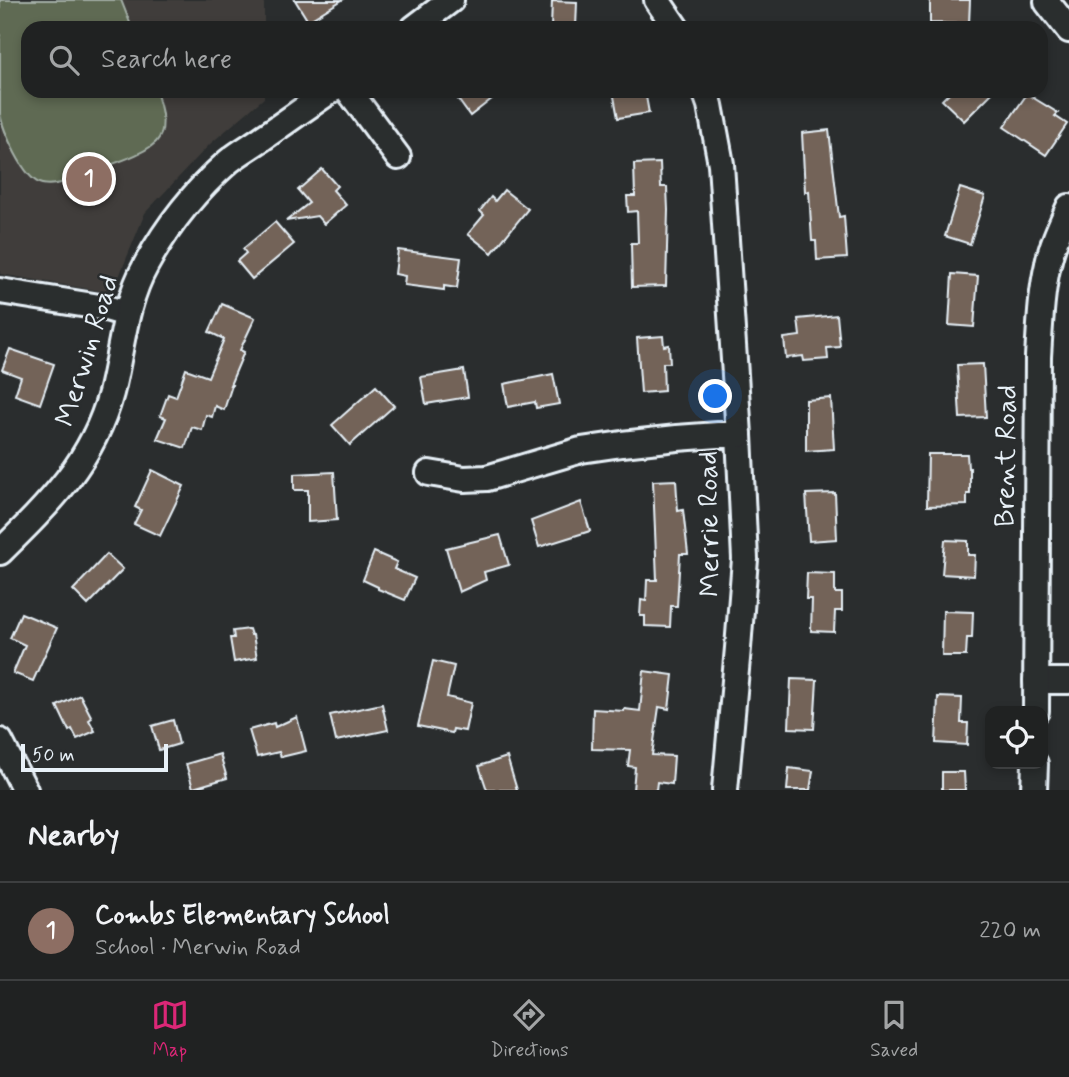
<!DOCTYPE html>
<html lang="en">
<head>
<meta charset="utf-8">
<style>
  :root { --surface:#202222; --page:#2d2f2f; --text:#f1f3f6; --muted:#a2a4a5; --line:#3d3f40; --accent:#db2777 }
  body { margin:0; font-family:Mynerve,sans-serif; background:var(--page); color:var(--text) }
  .controls { position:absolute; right:21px; bottom:21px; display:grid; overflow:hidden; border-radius:14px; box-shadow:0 4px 10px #0003 }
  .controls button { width:63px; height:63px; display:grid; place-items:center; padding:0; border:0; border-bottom:2px solid var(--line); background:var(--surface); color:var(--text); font:35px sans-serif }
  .scale { position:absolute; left:21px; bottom:18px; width:147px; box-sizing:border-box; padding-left:7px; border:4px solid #e8f1f8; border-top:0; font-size:19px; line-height:24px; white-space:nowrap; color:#e8f1f8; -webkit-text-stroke:5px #2a2d2e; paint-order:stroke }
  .you { position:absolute; left:716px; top:397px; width:24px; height:24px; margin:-18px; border:5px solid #fff; border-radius:50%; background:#1a73e8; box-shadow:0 0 0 10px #1a73e833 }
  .badge { display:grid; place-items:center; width:46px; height:46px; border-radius:50%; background:var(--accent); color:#fff; font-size:23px; font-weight:700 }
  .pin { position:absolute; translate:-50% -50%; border:4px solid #fff; box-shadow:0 2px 7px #0006 }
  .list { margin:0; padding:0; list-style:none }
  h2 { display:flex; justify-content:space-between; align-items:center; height:91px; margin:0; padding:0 28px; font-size:30px }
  h2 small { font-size:23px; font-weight:400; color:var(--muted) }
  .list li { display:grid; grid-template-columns:46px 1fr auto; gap:21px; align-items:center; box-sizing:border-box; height:98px; padding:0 28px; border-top:2px solid var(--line) }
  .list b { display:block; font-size:26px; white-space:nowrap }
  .list p { margin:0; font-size:23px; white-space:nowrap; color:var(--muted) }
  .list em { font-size:23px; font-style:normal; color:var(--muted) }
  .icon { flex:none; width:38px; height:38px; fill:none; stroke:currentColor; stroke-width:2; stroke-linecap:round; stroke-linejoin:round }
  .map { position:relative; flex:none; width:1069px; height:790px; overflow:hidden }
  .search { position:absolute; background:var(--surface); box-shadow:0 4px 10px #0003; left:21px; right:21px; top:21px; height:77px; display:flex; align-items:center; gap:18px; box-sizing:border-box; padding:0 24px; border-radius:21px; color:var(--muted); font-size:26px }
  .sheet { height:189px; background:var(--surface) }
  nav { display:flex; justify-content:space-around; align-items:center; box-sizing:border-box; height:98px; border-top:2px solid var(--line); background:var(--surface); font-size:19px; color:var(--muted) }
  nav a { display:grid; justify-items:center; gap:4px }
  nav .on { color:var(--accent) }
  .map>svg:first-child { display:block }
  .built { fill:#403e3b }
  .green { fill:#5e6b53; stroke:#a3aea6; stroke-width:2 }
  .building { fill:#736459; stroke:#e8f1f8; stroke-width:2 }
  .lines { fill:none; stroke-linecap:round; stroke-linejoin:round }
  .minor-casing { stroke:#e8f1f8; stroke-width:30 }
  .minor { stroke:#2a2d2e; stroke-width:24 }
  .labels { text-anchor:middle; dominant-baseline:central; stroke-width:5; stroke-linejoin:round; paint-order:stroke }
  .street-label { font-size:28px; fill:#e8f1f8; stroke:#2a2d2e }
</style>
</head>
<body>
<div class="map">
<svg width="1069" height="790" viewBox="0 0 1069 790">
  <rect width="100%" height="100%" fill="#2a2d2e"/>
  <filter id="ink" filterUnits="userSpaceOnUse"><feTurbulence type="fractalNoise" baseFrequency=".0143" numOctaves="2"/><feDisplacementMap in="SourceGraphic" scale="14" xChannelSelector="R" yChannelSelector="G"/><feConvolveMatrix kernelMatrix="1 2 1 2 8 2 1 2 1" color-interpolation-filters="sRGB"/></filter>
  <g filter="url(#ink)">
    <path class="built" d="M0 0H264V28H28V91H264V98L210 144 145 213 114 289 101 291 0 274Z"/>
    <path class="green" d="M0 0H121L132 28H28V91H156C160 104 167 125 159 138 151 153 109 165 93 171 78 176 58 188 42 184 24 180 2 129 0 113 0 100 0 87 0 75 0 50 0 25 0 0Z"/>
    <g class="building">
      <path d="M295 0H342L308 21Z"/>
      <path d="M930 0H970L969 24 930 23Z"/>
      <path d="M552 1 577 2 576 28H551Z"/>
      <path d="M452 91H502L470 116Z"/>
      <path d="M613 91H645L649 113 618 118Z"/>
      <path d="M951 91H994L964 121 942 100Z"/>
      <path d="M1027 94 1058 113 1055 116 1067 124 1046 155 1004 127Z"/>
      <path d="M829 130 839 217 844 216 847 258 817 260 816 241H812L809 191 805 192 802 133Z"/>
      <path d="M660 163 661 187H667L668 210 666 286 632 287 631 243H638L637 211 628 212 627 196H635L634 164Z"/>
      <path d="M322 169 337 186 333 190 346 205 324 224 317 216 286 221 309 203 298 190Z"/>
      <path d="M960 188 985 196 970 244 945 236Z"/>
      <path d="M504 190 528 209 492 253 468 234 484 215 480 211 491 197 495 201Z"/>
      <path d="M275 222 294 244 252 279 237 261 246 253 243 249Z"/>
      <path d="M398 250 461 258 457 288 444 286V290L404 285 405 276 395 274Z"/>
      <path d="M952 274 978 276 974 327 949 325Z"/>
      <path d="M222 304 255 318 240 350 244 352 230 385H232L224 410 215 406 212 417 206 415 202 430 192 427 185 448 157 439 166 418 160 416 168 394 176 397 186 369 208 377 224 339 209 332Z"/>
      <path d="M837 315 840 347 827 348 828 359 804 361 803 356 786 358 784 338 800 336 798 319Z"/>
      <path d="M663 336 664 346 669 345 670 363H663L664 391 641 393 637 338Z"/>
      <path d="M10 349 54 364 40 404 15 395 21 377 2 370Z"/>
      <path d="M983 364 986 417 960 418 957 365Z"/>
      <path d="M464 370 468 397 426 404 421 377Z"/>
      <path d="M553 374 559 404 536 408 535 402 508 407 504 384Z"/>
      <path d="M376 386 394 406 350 445 332 425Z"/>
      <path d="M831 398 834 449 806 451V400Z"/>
      <path d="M928 454H967L968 468H970V494H967V505L927 506Z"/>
      <path d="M152 470 184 486 160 536 134 524 141 510 135 507Z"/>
      <path d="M334 472 337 520 308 522V490H294V474Z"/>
      <path d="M676 480 678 511 683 510 688 554H680L677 606H671L670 627 645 626V616H640L641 600 646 601 647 580H657L653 481Z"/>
      <path d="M835 493 837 539 809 541 806 494Z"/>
      <path d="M581 502 590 531 539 547 531 521Z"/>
      <path d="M500 535 509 565 484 572 486 580 459 592 446 548Z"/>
      <path d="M945 540 968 541V555H975L974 576 942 574Z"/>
      <path d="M374 552 397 562 394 569 415 578 405 600 378 589V587L363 580Z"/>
      <path d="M107 554 123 569 88 605 73 590Z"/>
      <path d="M807 573 835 574V593H842V611H835L834 632 811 631 812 599H806Z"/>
      <path d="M943 611 973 612 972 638H967L966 656H942Z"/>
      <path d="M21 613 57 628 33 681 13 673 25 645 10 638Z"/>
      <path d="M249 629 251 635H253L257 658 234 662 230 638H234L233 631Z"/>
      <path d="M433 661 454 666 447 697 471 703 465 731 453 729 452 733 418 726Z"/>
      <path d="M644 671 673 675 669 709 659 707 652 755 674 756 672 784 657 782 656 790H633L635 767 628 766 630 750 592 749 593 709 624 711V709L640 711Z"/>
      <path d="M791 679 817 680 814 729 789 728Z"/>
      <path d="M80 695 92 718 89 720 95 731 77 739 72 729 69 731 57 706Z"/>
      <path d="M938 697 962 698 961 723H968L967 745 936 743Z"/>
      <path d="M382 704 388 730 336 741 330 715Z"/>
      <path d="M297 717 306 751 281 757 279 752 257 757 249 730 274 723 275 727Z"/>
      <path d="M173 720 179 744 159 750 152 726Z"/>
      <path d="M220 754 227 778 193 788 186 764Z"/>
      <path d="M507 757 517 790H487L479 766Z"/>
      <path d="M789 768 813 771 810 790H787Z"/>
      <path d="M942 772H964L965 790H942Z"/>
    </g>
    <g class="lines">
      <g class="minor-casing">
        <g id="minor">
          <path d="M657 0 676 28"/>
          <path d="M1047 2 1069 30"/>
          <path d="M414 28 451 0"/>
          <path d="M349 91 398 157"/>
          <path d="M705 91 710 105 721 164 739 435 745 559 738 648 725 790"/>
          <path d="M0 291 106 308 127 314"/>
          <path d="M429 473 464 479 487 478 581 450 622 444 677 438 718 435H739"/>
          <path d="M0 552C49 504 93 461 111 393 122 350 124 304 146 265 167 226 196 190 229 161 240 152 253 145 264 137 286 122 308 106 330 91"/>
          <path d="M1036 681H1069"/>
          <path d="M1036 711 1038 357C1040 326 1041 294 1048 264 1052 244 1061 225 1069 207"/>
          <path d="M0 741 25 790"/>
          <path d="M1034 790 1035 764"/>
        </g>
      </g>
      <use href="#minor" class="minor"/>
    </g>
  </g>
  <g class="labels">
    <g class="street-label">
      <text transform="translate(88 351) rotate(-73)">Merwin Road</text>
      <text transform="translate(1007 456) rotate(-89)">Brent Road</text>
      <text transform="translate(710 524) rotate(-91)">Merrie Road</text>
    </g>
  </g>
</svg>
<div class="controls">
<button><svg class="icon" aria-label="locate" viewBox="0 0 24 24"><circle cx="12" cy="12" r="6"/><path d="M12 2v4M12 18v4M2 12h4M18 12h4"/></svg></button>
</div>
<div class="scale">50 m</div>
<div class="you"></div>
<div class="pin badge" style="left:89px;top:179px;background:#8d6e63">1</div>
<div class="search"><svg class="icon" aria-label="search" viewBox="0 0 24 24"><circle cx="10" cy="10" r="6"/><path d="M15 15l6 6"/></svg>Search here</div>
</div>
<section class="sheet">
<h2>Nearby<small></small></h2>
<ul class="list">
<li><span class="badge" style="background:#8d6e63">1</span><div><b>Combs Elementary School</b><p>School · Merwin Road</p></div><em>220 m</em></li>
</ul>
</section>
<nav>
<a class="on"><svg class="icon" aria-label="map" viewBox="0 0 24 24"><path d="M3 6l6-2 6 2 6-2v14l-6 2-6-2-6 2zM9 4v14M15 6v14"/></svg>Map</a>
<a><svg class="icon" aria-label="directions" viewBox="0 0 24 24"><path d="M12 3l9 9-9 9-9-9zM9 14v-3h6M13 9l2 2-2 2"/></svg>Directions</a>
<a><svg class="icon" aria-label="saved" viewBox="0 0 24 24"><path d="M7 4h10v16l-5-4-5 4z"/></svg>Saved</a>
</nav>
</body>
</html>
